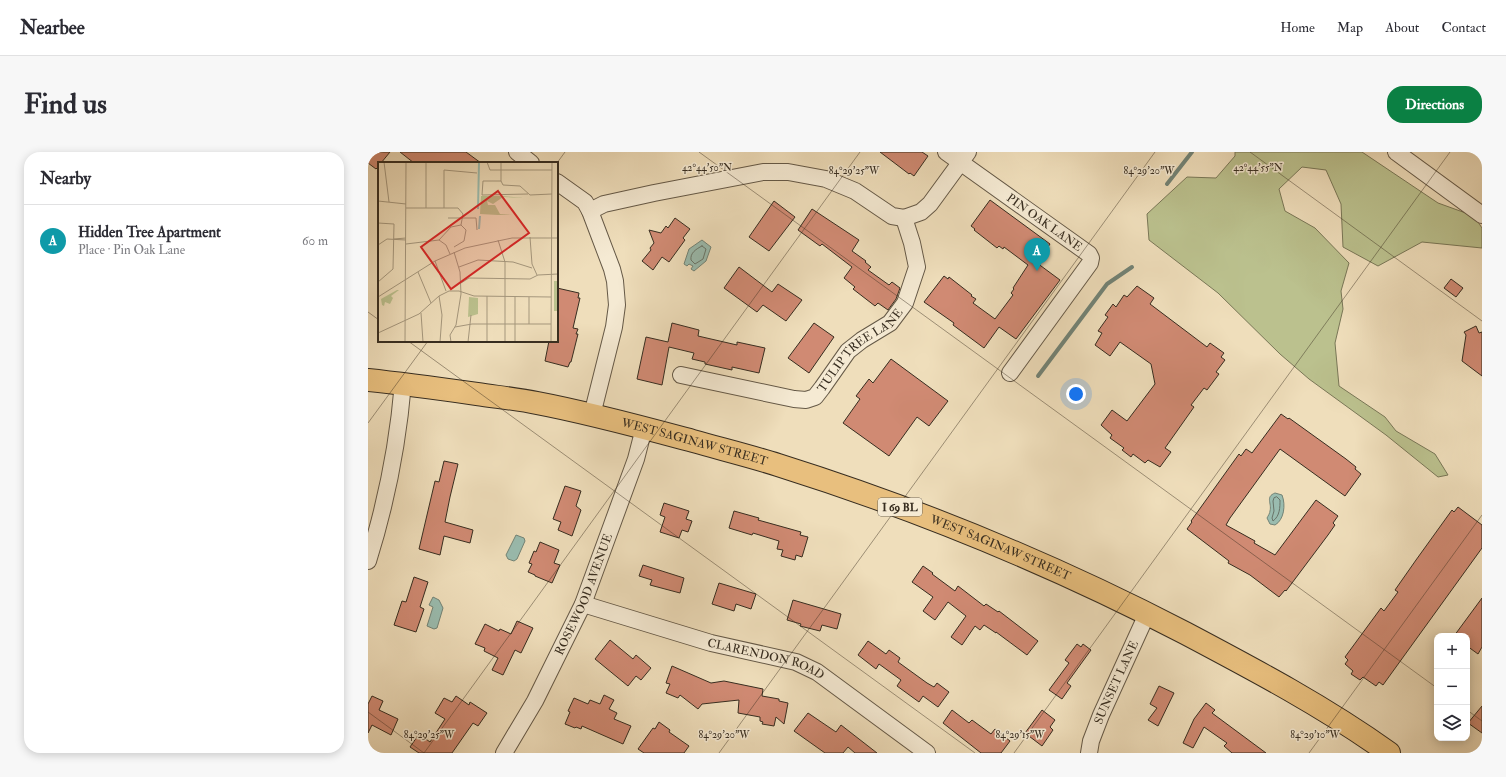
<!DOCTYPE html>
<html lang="en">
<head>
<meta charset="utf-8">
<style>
  :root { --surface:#fff; --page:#f7f7f7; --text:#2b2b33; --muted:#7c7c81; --line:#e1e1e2; --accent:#0b8043 }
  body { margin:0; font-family:"IM FELL Double Pica",serif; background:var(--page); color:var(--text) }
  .controls { position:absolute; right:12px; bottom:12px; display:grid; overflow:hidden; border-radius:8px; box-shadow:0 2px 10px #0003 }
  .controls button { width:36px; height:36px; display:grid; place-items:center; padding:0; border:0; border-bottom:1px solid var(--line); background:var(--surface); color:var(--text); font:20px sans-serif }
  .you { position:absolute; left:708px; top:242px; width:14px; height:14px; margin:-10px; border:3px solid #fff; border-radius:50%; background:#1a73e8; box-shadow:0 0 0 6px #1a73e833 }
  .badge { display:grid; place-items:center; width:26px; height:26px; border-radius:50%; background:var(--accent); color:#fff; font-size:13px; font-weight:700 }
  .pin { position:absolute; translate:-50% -33px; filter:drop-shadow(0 1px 2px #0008) }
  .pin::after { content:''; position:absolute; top:21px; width:14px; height:12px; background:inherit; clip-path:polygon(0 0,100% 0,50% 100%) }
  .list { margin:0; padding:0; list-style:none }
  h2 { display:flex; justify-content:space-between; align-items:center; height:52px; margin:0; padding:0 16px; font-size:17px }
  h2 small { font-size:13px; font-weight:400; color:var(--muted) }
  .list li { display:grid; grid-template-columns:26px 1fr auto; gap:12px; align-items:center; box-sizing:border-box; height:72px; padding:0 16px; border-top:1px solid var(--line) }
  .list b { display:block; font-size:15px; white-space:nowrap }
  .list p { margin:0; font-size:13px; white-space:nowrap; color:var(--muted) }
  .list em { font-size:13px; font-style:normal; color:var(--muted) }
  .icon { flex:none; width:22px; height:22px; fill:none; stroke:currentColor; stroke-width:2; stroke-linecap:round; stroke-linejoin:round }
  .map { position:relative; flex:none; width:1114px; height:601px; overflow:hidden; border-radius:16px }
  header { display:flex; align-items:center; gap:24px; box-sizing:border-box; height:56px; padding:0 20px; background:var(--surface); border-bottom:1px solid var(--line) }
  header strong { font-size:19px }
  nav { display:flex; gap:22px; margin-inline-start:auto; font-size:14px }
  .intro { display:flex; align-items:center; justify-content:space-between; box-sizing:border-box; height:96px; padding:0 24px }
  h1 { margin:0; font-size:28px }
  .button { padding:10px 18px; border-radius:16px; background:var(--accent); color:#fff; font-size:14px; font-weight:700 }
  main { display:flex; gap:24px; padding:0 24px }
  aside { flex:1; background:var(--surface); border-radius:16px; box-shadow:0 2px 10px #0003 }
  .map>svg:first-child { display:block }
  .green { fill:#bbc18e; stroke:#797757 }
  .water { fill:#9abcaf; stroke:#728376 }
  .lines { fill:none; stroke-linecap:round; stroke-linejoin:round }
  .shore { stroke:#687468; stroke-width:1 }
  .stream { stroke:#728376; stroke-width:4 }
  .building { fill:#d08a73; stroke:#372d20 }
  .minor-casing { stroke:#655947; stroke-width:18 }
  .primary-casing { stroke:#372d20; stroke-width:24 }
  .minor { stroke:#f5ead3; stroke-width:16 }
  .primary { stroke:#e8bf7e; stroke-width:22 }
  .ticks { fill:none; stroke:#372d20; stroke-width:1; stroke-opacity:0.45 }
  .labels { text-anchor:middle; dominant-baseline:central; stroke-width:3; stroke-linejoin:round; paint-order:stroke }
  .shield { fill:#f5ead3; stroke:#706656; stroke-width:1 }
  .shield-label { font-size:11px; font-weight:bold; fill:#372d20 }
  .street-label { font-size:12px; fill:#372d20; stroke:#f5ead3 }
  .inset-river { fill:none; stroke:#9abcaf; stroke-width:2 }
  .inset-road { fill:none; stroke:#a5977d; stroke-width:1 }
  .view { fill:#d62828; fill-opacity:0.15; stroke:#d62828; stroke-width:2 }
  .inset-edge { fill:none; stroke:#372d20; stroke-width:2 }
  .ticks-label { font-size:10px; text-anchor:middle; fill:#372d20; stroke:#f5ead3; stroke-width:3; stroke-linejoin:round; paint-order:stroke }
</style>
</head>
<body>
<header>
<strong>Nearbee</strong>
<nav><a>Home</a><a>Map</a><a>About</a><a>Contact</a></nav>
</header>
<div class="intro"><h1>Find us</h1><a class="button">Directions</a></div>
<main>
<aside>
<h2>Nearby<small></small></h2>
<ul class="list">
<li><span class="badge" style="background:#0f9aa8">A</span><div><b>Hidden Tree Apartment</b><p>Place · Pin Oak Lane</p></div><em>60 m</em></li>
</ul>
</aside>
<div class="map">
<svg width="1114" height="601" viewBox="0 0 1114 601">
  <rect width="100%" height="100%" fill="#efdebb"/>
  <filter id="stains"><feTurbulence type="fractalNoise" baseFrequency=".005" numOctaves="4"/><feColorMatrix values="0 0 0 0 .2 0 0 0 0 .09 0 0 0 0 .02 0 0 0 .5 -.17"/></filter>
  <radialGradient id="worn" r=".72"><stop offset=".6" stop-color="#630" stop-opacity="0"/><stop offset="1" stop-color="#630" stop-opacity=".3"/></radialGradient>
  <path class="green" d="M867 0H994L1070 51 1106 64 1114 76V96L1054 90 1010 114 975 95 973 52 958 18 934 15 911 37 917 59 947 76 981 111 973 139 975 157 967 191 971 234 1017 265 1028 279 1067 302 1080 323 1070 325 1018 283 941 227 912 202 850 141 781 88 779 62 819 25 848 26 867 4Z"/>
  <g class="water">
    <path d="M334 88 343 95 338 109 326 119 323 117 325 114 321 112 319 114 316 112 321 97Z"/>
    <path d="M907 341 914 343C918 353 916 368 907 373L902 372 899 366C900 364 902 361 902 359 904 351 897 345 907 341Z"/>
    <path d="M148 383 156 386 157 389 149 407 146 409 140 407 138 403Z"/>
    <path d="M65 445 71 448 75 456 69 476 66 477 59 474 65 455 61 453Z"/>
  </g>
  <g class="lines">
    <g class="shore">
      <path d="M334 94 338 97 335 107 327 112 323 108C322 101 328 97 334 94Z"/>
      <path d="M909 345 912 348C912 355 912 364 905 369L904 366 906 359 905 349 906 346Z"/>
    </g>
    <g class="stream">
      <path d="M799 32 824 0"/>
      <path d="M670 224 739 132 764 115"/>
    </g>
  </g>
  <g class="building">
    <path d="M0 0H22L13 11H11V14L8 17 0 11Z"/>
    <path d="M32 0H98L113 11H46Z"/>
    <path d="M512 0H554L560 4 546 24 542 21 541 22Z"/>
    <path d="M622 48 682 92 669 111 692 128 648 187 631 175 616 196 585 173 586 171 556 150 576 124 580 127 581 125 604 143 603 144 608 147 605 151 627 167 645 143 643 141 646 137 645 136 660 113 636 95 635 97 631 94 629 96 606 78 607 77 603 74Z"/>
    <path d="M406 49 427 65 401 99 381 85Z"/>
    <path d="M444 57 491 88 484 99 498 109 497 110 503 115 500 118 521 133 524 130 532 136 528 147 520 158 510 151 507 154 485 137 487 135 476 126 484 115 454 92 452 94 430 78Z"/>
    <path d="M307 66 322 77 315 86 317 88 301 110 294 105 285 118 274 109 283 98 282 96 286 91 281 78 293 81 298 74 300 76Z"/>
    <path d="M371 115 404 140 410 132 434 148 418 169 395 153 389 160 356 136Z"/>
    <path d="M1083 127 1095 136 1088 145 1076 136Z"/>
    <path d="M769 134 786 146 782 152 839 195 842 191 856 201 853 205 857 208 848 220 851 222 839 238 836 236 823 253 826 255 797 296 803 300 792 315 780 308 777 311 765 302 763 305 754 298 756 296 742 286 744 283 733 273 744 258 759 269 787 232 783 212 752 190 742 204 727 193 734 181 730 179 740 165 737 163 745 152 748 155 756 143 759 145Z"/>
    <path d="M189 136 211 141 210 146H212L205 176 210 177 208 182H210L203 210H202L200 215 177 209 181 189H189Z"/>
    <path d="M304 171 331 178 330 184 369 193V190L397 196 391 221 364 215V218L337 212V210L324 207 326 201 301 195 294 233 269 227 278 185 300 190Z"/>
    <path d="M446 171 466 185 441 221 420 206Z"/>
    <path d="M1108 174 1111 181 1114 180V224L1094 209 1098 183 1096 180Z"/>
    <path d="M523 207 580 249 561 274 549 265 521 304 475 271 492 247 488 244 501 227 505 231Z"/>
    <path d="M913 262 920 267 921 266 978 307 988 315 987 317 993 322 977 344 912 297 862 366 858 373 887 389 886 391 907 403 948 348 970 364 965 371 967 373 960 383 918 439 917 438 911 445 882 423 860 411 861 409 819 377 824 370 823 369 871 302 873 304 878 297 884 301Z"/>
    <path d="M76 309 90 312 82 345 77 370 105 378 102 391 76 384 72 403 51 397 67 329 71 330Z"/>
    <path d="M197 334 213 339 208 354 213 358 204 384 190 378 193 370 185 367Z"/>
    <path d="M296 351 321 359 318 367 324 369 320 380 314 378 311 386 292 380 297 365 292 363Z"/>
    <path d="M1090 355 1114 373V396L1015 533 1011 530 1008 534 995 525 992 528 983 522 985 519 977 512 980 508 977 505 1013 456 1016 459 1030 440 1027 438 1048 408 1084 358 1086 360Z"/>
    <path d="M366 359 391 366 390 368 433 380 432 383 440 385 434 405 428 403 427 408 413 404 415 398 409 397 411 389 385 381 384 383 361 376Z"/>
    <path d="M172 390 191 398 186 411 192 413 184 431 167 424V423L160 420 164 412 161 411 166 399 168 400Z"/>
    <path d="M275 413 316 426 312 441 282 433 284 428 271 424Z"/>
    <path d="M555 414 565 421 564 422 587 439 590 434 616 454 618 452 630 460 631 459 670 489 659 503 628 480V481L616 473 612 478 607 474 594 493 583 485 598 464 580 450 567 468 555 459 565 445 544 430Z"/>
    <path d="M46 425 60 430 52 455 56 457 48 480 26 473 34 449 38 450Z"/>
    <path d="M351 431 388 442 383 457 368 452 366 459 344 452Z"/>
    <path d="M1114 446V495L1110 502 1099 494V484H1086Z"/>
    <path d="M425 448 473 462 469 477 454 473 452 479 432 474 433 472 419 468Z"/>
    <path d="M149 469 165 476 153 501 147 498 135 523 124 518 130 506 116 499 117 496 107 492 117 472 131 479 132 477 143 482Z"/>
    <path d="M242 488 265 507 268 503 283 516 273 528 268 524 260 534 227 507Z"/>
    <path d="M500 489 518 502 521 498 532 506 530 510 559 531 566 535 569 531 581 540 570 555 555 544 551 550 529 534 533 528 511 512 508 517 490 503Z"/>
    <path d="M709 492 713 495 715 492 723 498 699 531 703 534 694 547 681 538 701 511 697 508Z"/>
    <path d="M304 514 343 531 356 529 395 537 394 544 411 547V549L420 551 416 572 408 565 406 574 394 572 395 570 392 569V565L370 561 371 548 334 552 330 557 312 543 310 546 298 541 302 532 298 531Z"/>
    <path d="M791 534 806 541 790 574 780 568 789 556 782 552Z"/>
    <path d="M236 543 246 548 241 557 249 561 246 567 263 574 255 592 214 574 213 577 208 575 207 576 197 572 202 560 200 559 206 546 220 552 222 548 232 552Z"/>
    <path d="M4 544 15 549 11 558 30 567 23 583 4 573 0 581V552Z"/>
    <path d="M88 544 101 553 102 550 119 561 110 574 105 571 84 601H51L42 595 51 582 62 590 77 567 67 561 76 546 84 550Z"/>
    <path d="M838 551 847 558 844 561 898 601H864L856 594 859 591 836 575 825 596 815 591 826 567Z"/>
    <path d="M1114 554V581L1100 571Z"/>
    <path d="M584 558 601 571 604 568 623 582 627 577 642 589 633 601H613L575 571Z"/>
    <path d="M674 558 687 568 682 575 685 578 674 594 657 581Z"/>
    <path d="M440 561 468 580 473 573 509 601H487L480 595 475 601H457L426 579Z"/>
    <path d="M291 570 302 578 301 580 321 594 316 601H276L270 597 285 576 287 577Z"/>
  </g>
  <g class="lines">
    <g class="minor-casing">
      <g id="minor">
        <path d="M149 0 163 11"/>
        <path id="s1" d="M578 0 721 102 723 106 722 111 642 221"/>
        <path d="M1028 0 1114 63"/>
        <path d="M189 30 217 50 222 59 244 117 247 129 249 153 246 175 224 263"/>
        <path d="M222 59 236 52 286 41 395 20H420L458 27 487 39 524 64 536 66"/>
        <path d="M536 66 553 60 562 52 600 0"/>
        <path id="s2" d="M313 223 426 247 438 248 447 245 454 236 480 199 494 188 522 171 537 151 549 115 544 91 536 66"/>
        <path d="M0 409C18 352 30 291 35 231"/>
        <path id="s3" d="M215 452 343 491 428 510 449 520 559 601"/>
        <path id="s4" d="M136 601 167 549 215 452 268 307 276 276"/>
        <path id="s5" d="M721 601 723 589 733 563 779 462"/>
      </g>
    </g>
    <g class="primary-casing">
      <g id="primary">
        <path id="s6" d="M0 228C37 232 73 237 109 242 129 245 150 247 169 251 222 261 273 275 325 289 353 297 382 304 410 313 550 357 686 413 817 481 887 518 957 555 1021 601"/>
      </g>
    </g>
    <use href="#minor" class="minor"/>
    <use href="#primary" class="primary"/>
  </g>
  <path class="ticks" d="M331 0 1069 536M882 0 1114 169M189 11 197 0M0 160 11 168M40 189 607 601M0 271 60 189M1099 558 1114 569M0 560 56 601M56 601 492 0M351 601 787 0M646 601 1082 0M941 601 1114 363"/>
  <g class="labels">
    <rect class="shield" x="510" y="346" width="44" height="18" rx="3"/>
    <g class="shield-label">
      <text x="532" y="355">I 69 BL</text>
    </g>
    <g class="street-label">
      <text stroke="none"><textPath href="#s1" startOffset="121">PIN OAK LANE</textPath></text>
      <text stroke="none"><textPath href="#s2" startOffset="203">TULIP TREE LANE</textPath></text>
      <text stroke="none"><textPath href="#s6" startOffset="333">WEST SAGINAW STREET</textPath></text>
      <text stroke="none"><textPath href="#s6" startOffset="657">WEST SAGINAW STREET</textPath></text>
      <text stroke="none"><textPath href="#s4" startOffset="178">ROSEWOOD AVENUE</textPath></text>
      <text stroke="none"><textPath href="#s3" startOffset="191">CLARENDON ROAD</textPath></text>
      <text stroke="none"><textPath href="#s5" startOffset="76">SUNSET LANE</textPath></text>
    </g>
  </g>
  <g transform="translate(10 10)">
    <rect width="180" height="180" fill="#efdebb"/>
    <path d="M103 34H123L146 36 125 35 115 42 109 39 110 43H117L122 52 134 53H120L102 52ZM176 119H180V149H176ZM19 128H21L13 134 15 136 12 142 7 140 6 144 4 143 3 137ZM91 135 100 136V152L90 155Z" fill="#bbc18e"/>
    <path class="inset-river" d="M100 47 101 0M101 67 102 54"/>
    <path class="inset-road" d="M6 0 11 40M48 0V46M109 0 112 8H174M123 19H105L104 33 150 32M123 19 125 23 142 24 152 33 174 32M123 19V0M0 39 28 42M28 46H80L85 52 83 63M66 46V8L99 11M70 56H98L99 68M0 61 16 62 15 107 0 120M152 75 154 102 159 113M16 77 28 76M61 78 73 65 83 63M120 78 127 100V180M28 82 61 78 68 83 72 92M0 83 9 77 28 78M76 85 86 79 88 68 83 63M57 99 68 129M81 105 100 98 135 100 154 106M40 110 53 141M83 121 91 116 152 117 160 113 180 112M61 134 64 153 62 180M0 135 57 99 87 86 134 76H180M151 135V162M43 151 45 180M77 165 94 162H173M0 171 41 152 61 134 71 129H81L96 134 173 135M27 180 28 0M73 180 72 173 78 163 83 132 82 110 76 90M90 180 93 153M109 180V134M137 180V134M173 180 174 0"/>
    <path class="view" d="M120 29 151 71 73 127 43 85Z"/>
    <rect width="180" height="180" class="inset-edge"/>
  </g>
  <g class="ticks-label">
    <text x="339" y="19">42°44'50"N</text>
    <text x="890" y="19">42°44'55"N</text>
    <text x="486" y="22">84°29'25"W</text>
    <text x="781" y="22">84°29'20"W</text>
    <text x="61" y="586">84°29'25"W</text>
    <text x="356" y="586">84°29'20"W</text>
    <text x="652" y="586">84°29'15"W</text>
    <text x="947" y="586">84°29'10"W</text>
  </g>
  <rect width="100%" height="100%" filter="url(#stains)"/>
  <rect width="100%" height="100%" fill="url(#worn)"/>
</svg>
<div class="controls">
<button>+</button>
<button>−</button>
<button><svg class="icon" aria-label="layers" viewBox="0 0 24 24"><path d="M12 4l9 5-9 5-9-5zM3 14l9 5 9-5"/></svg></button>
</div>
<div class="you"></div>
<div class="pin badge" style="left:669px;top:119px;background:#0f9aa8">A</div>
</div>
</main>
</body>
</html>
